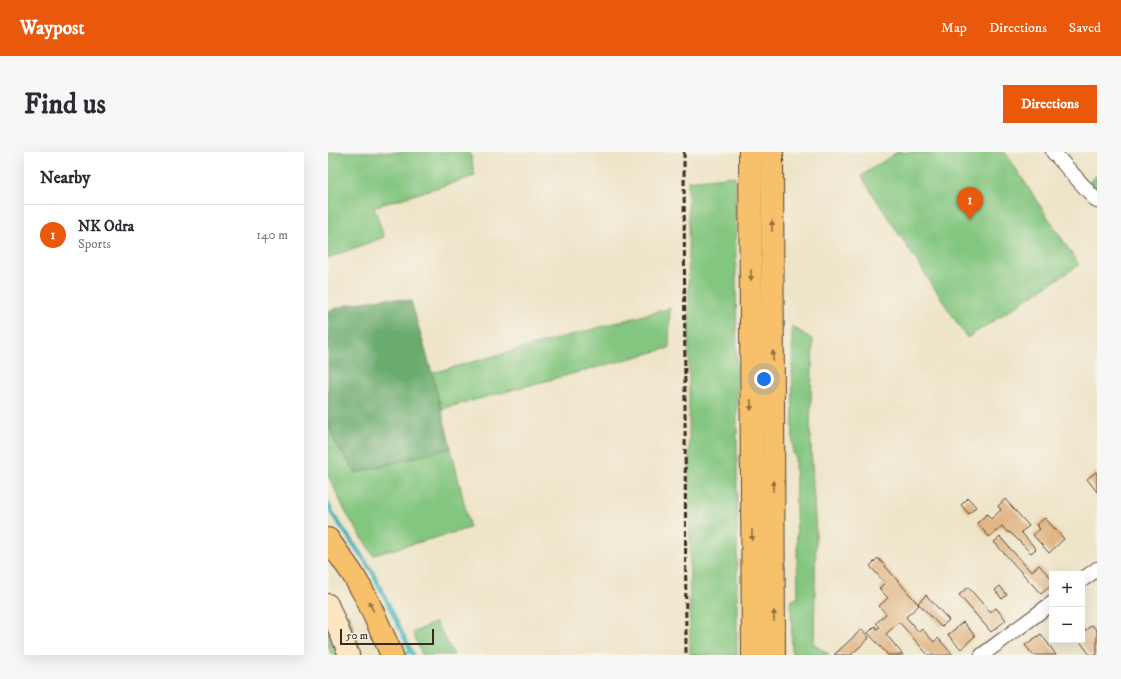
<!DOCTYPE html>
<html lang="en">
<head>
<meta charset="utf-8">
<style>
  :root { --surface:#fff; --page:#f7f7f7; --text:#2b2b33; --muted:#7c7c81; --line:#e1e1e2; --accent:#ea580c }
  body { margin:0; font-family:"IM FELL DW Pica",serif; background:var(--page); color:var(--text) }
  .controls { position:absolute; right:12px; bottom:12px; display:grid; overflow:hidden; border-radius:0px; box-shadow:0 4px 16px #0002 }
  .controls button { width:36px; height:36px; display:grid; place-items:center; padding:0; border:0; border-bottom:1px solid var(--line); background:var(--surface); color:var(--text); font:20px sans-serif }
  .scale { position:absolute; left:12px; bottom:10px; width:94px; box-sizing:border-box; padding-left:4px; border:2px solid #3b2a1e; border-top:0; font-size:11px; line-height:14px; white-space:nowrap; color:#3b2a1e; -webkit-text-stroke:3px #f7f3e8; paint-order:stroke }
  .you { position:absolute; left:436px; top:227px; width:14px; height:14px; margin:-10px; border:3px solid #fff; border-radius:50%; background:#1a73e8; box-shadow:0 0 0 6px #1a73e833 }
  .badge { display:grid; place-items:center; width:26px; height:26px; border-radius:50%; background:var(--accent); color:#fff; font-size:13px; font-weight:700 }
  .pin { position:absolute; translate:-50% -33px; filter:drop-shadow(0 1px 2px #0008) }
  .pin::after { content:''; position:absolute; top:21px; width:14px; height:12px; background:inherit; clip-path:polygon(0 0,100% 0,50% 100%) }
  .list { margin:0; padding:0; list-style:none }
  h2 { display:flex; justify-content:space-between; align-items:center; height:52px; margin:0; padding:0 16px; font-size:17px }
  h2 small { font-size:13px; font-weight:400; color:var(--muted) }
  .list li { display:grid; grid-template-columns:26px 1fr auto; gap:12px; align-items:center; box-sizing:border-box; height:60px; padding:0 16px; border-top:1px solid var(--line) }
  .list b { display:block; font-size:15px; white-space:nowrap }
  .list p { margin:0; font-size:13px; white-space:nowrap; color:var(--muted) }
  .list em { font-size:13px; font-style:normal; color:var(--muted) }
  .map { position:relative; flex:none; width:769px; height:503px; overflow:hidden; border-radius:0px }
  header { display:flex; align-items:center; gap:24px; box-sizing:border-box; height:56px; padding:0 20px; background:var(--accent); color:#fff }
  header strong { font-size:19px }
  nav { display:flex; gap:22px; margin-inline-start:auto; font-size:14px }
  .intro { display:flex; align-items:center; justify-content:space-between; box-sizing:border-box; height:96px; padding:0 24px }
  h1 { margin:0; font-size:28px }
  .button { padding:10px 18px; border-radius:0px; background:var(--accent); color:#fff; font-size:14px; font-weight:700 }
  main { display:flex; gap:24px; padding:0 24px }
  aside { flex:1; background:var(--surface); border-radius:0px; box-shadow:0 4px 16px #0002 }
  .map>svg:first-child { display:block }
  .green { fill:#83c67f; stroke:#5f784e }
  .forest { fill:#6aab6e; stroke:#526a46 }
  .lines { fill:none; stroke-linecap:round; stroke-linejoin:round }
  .stream { stroke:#45b4bf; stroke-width:4 }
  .building { fill:#e1b584 }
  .minor-casing { stroke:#564638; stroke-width:16 }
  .secondary-casing { stroke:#564638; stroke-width:22 }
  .motorway-casing { stroke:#564638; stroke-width:24 }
  .minor { stroke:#fff; stroke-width:14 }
  .secondary { stroke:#fce6c4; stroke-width:20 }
  .motorway { stroke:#f7c06b; stroke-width:22 }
  .rail { stroke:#3b2a1e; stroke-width:3; stroke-dasharray:6 3; stroke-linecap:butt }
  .oneway { fill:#906e41 }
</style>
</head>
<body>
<header>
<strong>Waypost</strong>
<nav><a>Map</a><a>Directions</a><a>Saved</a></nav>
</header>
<div class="intro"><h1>Find us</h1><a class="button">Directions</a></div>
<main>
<aside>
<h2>Nearby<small></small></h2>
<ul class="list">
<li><span class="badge">1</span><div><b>NK Odra</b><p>Sports</p></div><em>140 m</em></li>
</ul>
</aside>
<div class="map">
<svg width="769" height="503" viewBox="0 0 769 503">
  <rect width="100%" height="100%" fill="#f7f3e8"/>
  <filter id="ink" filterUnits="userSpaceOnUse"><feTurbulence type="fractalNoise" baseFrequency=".025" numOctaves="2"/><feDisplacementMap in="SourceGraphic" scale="8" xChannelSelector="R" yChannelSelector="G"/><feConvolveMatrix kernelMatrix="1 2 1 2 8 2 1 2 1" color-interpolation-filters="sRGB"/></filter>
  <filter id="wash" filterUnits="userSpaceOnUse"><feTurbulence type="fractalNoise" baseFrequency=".012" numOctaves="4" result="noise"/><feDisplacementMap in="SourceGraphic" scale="16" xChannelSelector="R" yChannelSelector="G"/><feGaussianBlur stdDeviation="0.9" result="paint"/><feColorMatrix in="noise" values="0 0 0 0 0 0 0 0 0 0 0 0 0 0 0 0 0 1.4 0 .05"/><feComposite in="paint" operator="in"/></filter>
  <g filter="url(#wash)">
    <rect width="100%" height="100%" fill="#eee4c8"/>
    <g class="green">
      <path d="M6 0H142L147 24 46 55 56 85 0 106V2Z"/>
      <path d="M569 0H677L751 113 639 186 533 24Z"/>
      <path d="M769 23V46L758 33Z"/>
      <path d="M407 24 409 222V503H362L360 29Z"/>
      <path d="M342 156 341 196 113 257 104 221Z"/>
      <path d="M464 174 485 188 482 277 488 383 486 493 502 503H464L463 447 470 446 467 302H465Z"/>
      <path d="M0 269 6 288 28 321 123 296 142 376 45 403 18 361 1 325H0Z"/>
      <path d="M18 461 21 463 34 503H31Z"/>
      <path d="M108 470 126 503H94L85 481Z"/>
      <path d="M0 474 12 503H4L0 493Z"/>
    </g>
    <path class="forest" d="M58 146 83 149 104 221 123 296 28 321 6 288 0 269V159L23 152Z"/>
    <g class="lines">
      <g class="stream">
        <path d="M0 352 6 364 44 419 85 503"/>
        <path d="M76 502 83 499"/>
      </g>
    </g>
    <g id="blocks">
      <g class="building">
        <path d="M768 320 769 322V340L759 327Z"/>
        <path d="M640 346 648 355 641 362 633 353Z"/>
        <path d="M677 347 701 374 693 380 708 397 703 401 683 381 679 380 674 374 661 385 649 371 659 362 663 367 673 358 670 354Z"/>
        <path d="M717 366 736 387 721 401 705 383 712 377 708 373Z"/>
        <path d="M672 385 703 420 711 413 724 427V433L713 442 666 390Z"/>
        <path d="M550 406 591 453 578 465 591 480 594 477 606 490 610 486 625 503H600L571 470 558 482 575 503H560L540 481 547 474 549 477 552 475 548 471 558 462 551 454 560 446 551 436 557 431 542 414Z"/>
        <path d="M672 434 679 443 674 447 667 438Z"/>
        <path d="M640 435 662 460 668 456 678 468 663 480 631 443Z"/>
        <path d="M598 443 621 468 613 475 590 451Z"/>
        <path d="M635 470 647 484 633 497 620 483Z"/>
        <path d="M764 473 769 479V503H762L751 488H754V481Z"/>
        <path d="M534 477 541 486 523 503H506Z"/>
        <path d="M713 482 728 503H705L697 493Z"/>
      </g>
    </g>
  </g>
  <g filter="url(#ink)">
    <use href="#blocks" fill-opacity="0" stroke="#564638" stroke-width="1"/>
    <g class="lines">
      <g class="minor-casing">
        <g id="minor">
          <path d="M725 0 769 49"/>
          <path d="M754 428 769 417"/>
          <path d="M654 503 724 451"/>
        </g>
      </g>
      <g class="secondary-casing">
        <path id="secondary" d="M0 452 21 503"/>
      </g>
      <g class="motorway-casing">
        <g id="motorway">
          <path d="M422 0 425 503"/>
          <path d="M444 0 446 503"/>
          <path d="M0 387 24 421 38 445 64 503"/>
        </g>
      </g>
      <use href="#minor" class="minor"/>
      <use href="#secondary" class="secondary"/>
      <use href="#motorway" class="motorway"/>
      <path class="rail" d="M356 0 358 503"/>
    </g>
    <defs><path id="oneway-solid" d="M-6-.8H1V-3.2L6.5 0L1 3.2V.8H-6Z"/></defs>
    <g class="oneway">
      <use href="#oneway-solid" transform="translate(444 74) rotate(-90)"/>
      <use href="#oneway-solid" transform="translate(423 123) rotate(90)"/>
      <use href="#oneway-solid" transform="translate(445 204) rotate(-90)"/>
      <use href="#oneway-solid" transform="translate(423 253) rotate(90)"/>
      <use href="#oneway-solid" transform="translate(445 334) rotate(-90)"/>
      <use href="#oneway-solid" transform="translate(424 383) rotate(90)"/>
      <use href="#oneway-solid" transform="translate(43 454) rotate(-115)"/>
      <use href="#oneway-solid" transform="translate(446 464) rotate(-90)"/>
    </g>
  </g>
</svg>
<div class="controls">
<button>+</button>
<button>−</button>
</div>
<div class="scale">50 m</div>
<div class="you"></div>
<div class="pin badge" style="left:642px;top:68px">1</div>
</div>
</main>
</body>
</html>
